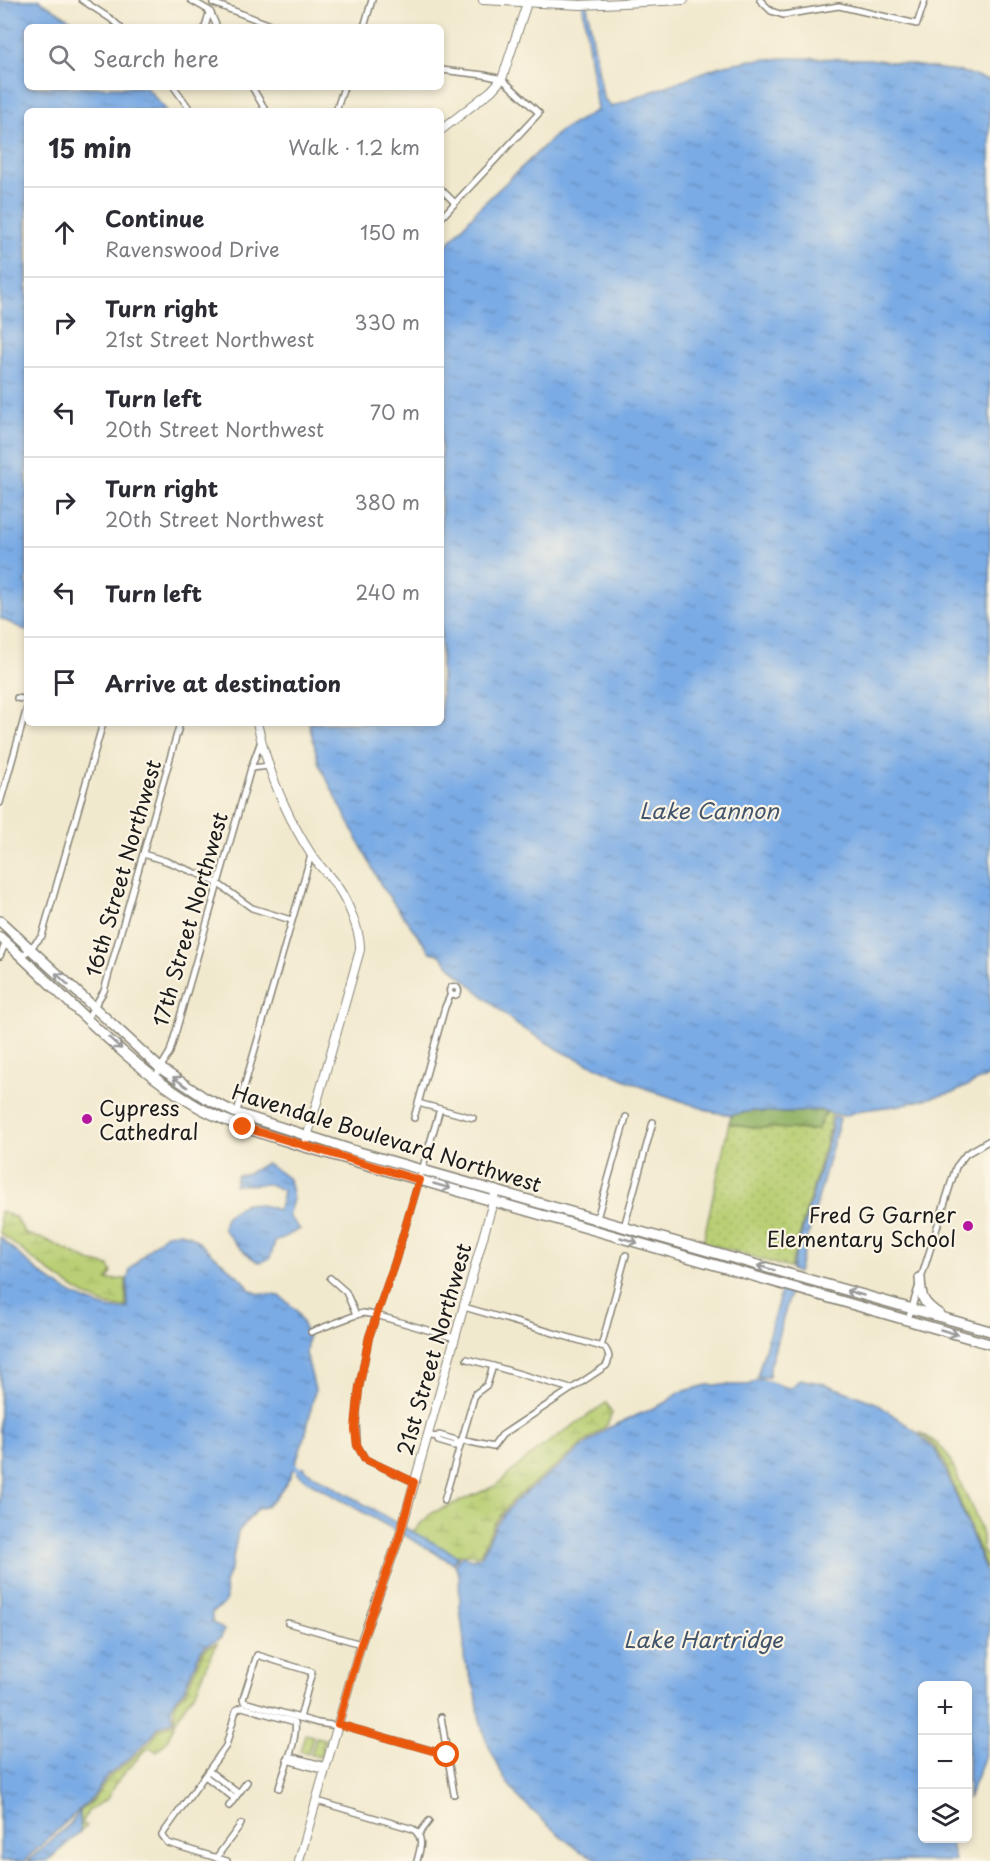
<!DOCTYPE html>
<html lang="en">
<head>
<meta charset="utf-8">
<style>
  :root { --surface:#fff; --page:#f7f7f7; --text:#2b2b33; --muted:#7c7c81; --line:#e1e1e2 }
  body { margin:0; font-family:"Playpen Sans",sans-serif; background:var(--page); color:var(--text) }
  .controls { position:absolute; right:18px; bottom:18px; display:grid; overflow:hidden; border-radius:9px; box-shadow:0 3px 9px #0003 }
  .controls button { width:54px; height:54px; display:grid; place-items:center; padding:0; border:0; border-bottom:2px solid var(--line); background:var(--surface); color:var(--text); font:30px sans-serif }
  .stop { position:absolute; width:18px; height:18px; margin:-14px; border:4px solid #ea580c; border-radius:50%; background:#fff }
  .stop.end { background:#ea580c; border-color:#fff; box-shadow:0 2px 6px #0008 }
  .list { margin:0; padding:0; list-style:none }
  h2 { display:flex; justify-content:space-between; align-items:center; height:78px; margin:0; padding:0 24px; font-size:26px }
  h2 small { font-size:20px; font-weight:400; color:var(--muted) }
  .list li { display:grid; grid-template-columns:39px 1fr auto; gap:18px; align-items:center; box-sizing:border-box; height:90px; padding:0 24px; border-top:2px solid var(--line) }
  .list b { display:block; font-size:22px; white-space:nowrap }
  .list p { margin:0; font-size:20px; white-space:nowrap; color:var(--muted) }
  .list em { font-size:20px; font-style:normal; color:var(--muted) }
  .icon { flex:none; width:33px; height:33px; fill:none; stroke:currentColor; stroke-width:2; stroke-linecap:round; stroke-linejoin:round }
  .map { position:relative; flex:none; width:990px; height:1861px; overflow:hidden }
  .search { position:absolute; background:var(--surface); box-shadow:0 3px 9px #0003; left:24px; top:24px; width:420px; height:66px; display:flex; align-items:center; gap:15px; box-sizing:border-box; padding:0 21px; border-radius:9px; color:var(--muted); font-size:22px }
  .panel { position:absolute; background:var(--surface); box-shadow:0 3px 9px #0003; left:24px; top:108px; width:420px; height:618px; border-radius:9px }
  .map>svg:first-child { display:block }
  .grass { fill:url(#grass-dots); stroke:#6a7648; stroke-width:1.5 }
  .forest { fill:url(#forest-crowns); stroke:#576741; stroke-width:1.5 }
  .wetland { fill:url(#wetland-marsh); stroke:#6a7648; stroke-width:1.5 }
  .garden { fill:#b9cf74; stroke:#6a7648; stroke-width:1.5 }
  .water { fill:url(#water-ripples); stroke:#4b6480; stroke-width:1.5 }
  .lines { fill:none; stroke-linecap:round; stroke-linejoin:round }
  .canal { stroke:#7aabe5; stroke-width:5 }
  .street-casing { stroke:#868275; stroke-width:8 }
  .secondary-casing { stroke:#868275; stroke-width:10 }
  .primary-casing { stroke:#868275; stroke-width:12 }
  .street { stroke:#fff; stroke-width:5 }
  .secondary { stroke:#fff; stroke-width:8 }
  .primary { stroke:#fff; stroke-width:9 }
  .oneway { stroke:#999 }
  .route { stroke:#ea580c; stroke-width:8 }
  .poi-dot { fill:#b5179e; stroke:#fcf5e5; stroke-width:2 }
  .labels { text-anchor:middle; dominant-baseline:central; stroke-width:4.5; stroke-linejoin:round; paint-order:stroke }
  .street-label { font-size:21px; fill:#1c1c1c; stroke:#fcf5e5 }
  .poi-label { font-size:21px; fill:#1c1c1c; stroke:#fcf5e5; text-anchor:start }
  .water-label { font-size:22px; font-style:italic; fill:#42556c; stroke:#fcf5e5 }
</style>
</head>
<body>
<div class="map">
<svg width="990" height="1861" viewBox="0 0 990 1861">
  <defs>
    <pattern id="grass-dots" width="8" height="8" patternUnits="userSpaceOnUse" patternTransform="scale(1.5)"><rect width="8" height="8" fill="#b9cf74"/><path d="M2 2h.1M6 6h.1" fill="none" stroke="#9eb164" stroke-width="1.8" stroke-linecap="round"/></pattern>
    <pattern id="forest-crowns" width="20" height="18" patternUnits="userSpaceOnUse" patternTransform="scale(1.5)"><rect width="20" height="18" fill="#92b266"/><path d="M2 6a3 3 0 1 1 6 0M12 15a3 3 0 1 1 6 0" fill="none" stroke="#7d9858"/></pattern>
    <pattern id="wetland-marsh" width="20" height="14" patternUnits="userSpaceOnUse" patternTransform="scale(1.5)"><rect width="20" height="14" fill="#b9cf74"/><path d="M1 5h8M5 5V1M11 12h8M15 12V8" fill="none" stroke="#9eb164"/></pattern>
    <pattern id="water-ripples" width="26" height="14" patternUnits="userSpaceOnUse" patternTransform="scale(1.5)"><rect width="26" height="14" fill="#7aabe5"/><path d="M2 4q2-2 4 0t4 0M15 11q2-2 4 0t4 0" fill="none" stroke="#638ab9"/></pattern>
  </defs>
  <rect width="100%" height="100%" fill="#fcf5e5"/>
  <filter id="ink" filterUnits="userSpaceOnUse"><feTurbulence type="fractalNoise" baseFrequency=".0167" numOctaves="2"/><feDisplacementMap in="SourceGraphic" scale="12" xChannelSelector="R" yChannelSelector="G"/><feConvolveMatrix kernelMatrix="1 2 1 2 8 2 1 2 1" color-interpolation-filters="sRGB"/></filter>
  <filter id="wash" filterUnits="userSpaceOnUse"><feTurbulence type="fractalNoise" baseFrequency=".008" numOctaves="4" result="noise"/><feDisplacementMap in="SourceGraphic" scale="24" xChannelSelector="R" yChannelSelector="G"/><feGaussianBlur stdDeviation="1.35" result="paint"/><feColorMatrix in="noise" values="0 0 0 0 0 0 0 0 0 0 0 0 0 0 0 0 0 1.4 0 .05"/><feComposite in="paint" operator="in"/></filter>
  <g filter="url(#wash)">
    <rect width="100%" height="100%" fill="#f1e9ce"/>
    <path class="grass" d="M826 1112 831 1113 830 1127 790 1268 703 1242 729 1123 745 1127H786L808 1131 820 1126 823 1115 825 1116Z"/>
    <path class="forest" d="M820 1110 826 1112 816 1130 745 1127 729 1123 731 1115 752 1111 786 1113Z"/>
    <g class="wetland">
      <path d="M0 1211 15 1217 26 1234 46 1240 89 1261 109 1266 112 1273 107 1280 126 1279V1306C94 1314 27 1253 0 1233Z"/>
      <path d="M606 1403 612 1413 607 1425 512 1501 494 1524 481 1554C472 1556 466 1552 457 1556L412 1532 432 1513 495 1486 536 1451Z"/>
      <path d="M919 1432C951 1449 949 1460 963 1489 970 1504 977 1516 981 1532 983 1538 981 1545 983 1550 986 1557 990 1558 990 1567L986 1568 944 1461 936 1448Z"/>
      <path d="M217 1643 197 1689 180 1713 166 1742 157 1752 151 1748 145 1750 115 1784 107 1799 88 1811 82 1824 87 1826 80 1832V1811L94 1799 109 1777 127 1763 151 1741 159 1729 175 1722 174 1704 185 1692 203 1651 206 1648Z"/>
    </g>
    <g class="garden">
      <path d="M305 1734 313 1736 308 1754 300 1751Z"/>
      <path d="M316 1737 325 1739 320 1757 311 1755Z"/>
    </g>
    <g class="water">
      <path d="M0 0H40L82 27H27V87H146L167 111H27V631L0 618Z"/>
      <path d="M582 0H586L603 97 611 107 720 66 752 60 787 58 870 59 962 72 990 80V1075L955 1092 896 1106 862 1110 844 1116 820 1110 786 1113 752 1111 731 1115 713 1112 647 1089 565 1053 517 1025 458 974 439 954 430 952 382 887 319 764 309 723H441V252L478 209 559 132 597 110Z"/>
      <path d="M833 1117 840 1118 798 1273 791 1270 832 1127Z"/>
      <path d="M266 1163 289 1179 293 1199 288 1216 300 1229 275 1242 270 1258C269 1259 262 1262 261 1262 252 1262 227 1235 223 1228L226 1216 245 1203 266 1206 278 1210 281 1202 283 1190 268 1184 234 1185 237 1176 249 1173Z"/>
      <path d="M181 1232 190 1235 243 1280 250 1290 257 1293 280 1296 297 1311 308 1336 306 1353 315 1390 305 1437 290 1477 275 1499 265 1507 257 1509 238 1532 231 1568 225 1583 226 1600 223 1605 212 1612V1622L224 1630 221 1638 205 1646 201 1650 183 1691 172 1703 171 1712 174 1720 158 1727 149 1739 126 1761 107 1776 93 1797 24 1861H0V1237C15 1251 30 1266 47 1278 62 1290 111 1317 128 1307L127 1283 130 1269 151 1247 166 1234Z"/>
      <path d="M782 1288 791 1290 771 1362 769 1377H757Z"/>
      <path d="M758 1379C773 1380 778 1387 791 1388L800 1379 825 1384 876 1403 914 1430 935 1450 942 1462 962 1510 990 1583V1728L984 1758 968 1799V1686H922V1838L950 1839 955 1861H601L578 1850 550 1827 517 1796 504 1778 485 1738 479 1716 476 1693 464 1658V1641L460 1609 459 1574 455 1565 458 1559 464 1556 473 1559 482 1556 496 1525 514 1502 606 1429 667 1402 677 1393 707 1385H749Z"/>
      <path d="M304 1467 307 1471 400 1525 398 1532 307 1481 297 1473Z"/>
      <path d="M404 1527 458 1556 453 1563 402 1534Z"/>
      <path d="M80 1811V1832L47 1861H28L70 1824Z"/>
    </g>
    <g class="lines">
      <path class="canal" d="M294 1466 305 1473"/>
    </g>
  </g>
  <g filter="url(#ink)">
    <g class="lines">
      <g class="street-casing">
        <g id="street">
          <path d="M82 0 111 19 120 27"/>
          <path d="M191 0 210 11 217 27"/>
          <path d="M760 0 771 11 783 15 839 6 917 24 925 0"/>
          <path d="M213 3 276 27"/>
          <path d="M205 27 209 13"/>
          <path d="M364 27 372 0"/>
          <path d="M441 70 484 75 502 79 539 113 441 218"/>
          <path d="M174 87 191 111"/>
          <path d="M252 87 266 111"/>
          <path d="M336 111 344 87"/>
          <path d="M441 189 455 203"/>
          <path d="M17 698 27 700"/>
          <path d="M251 768 270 766"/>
          <path d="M0 803 27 708"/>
          <path d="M143 854 166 861 201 875 217 883 252 908 291 920"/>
          <path d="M0 956 6 942"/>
          <path d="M22 957 42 936 103 723"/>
          <circle cx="454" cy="991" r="4.5"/>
          <path d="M87 1018 104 991 180 723"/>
          <path d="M155 1077 170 1052 251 768 261 741"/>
          <path d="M418 1103 473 1118"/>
          <path d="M236 1115 311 855"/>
          <path d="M414 1118 445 1007 451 994"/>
          <path d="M596 1222 626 1117"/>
          <path d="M624 1227 653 1122"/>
          <path d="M330 1278 346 1292 356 1315"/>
          <path d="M908 1320 956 1167 966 1154 990 1140"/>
          <path d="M311 1332 356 1315 363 1313 376 1315 455 1338"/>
          <path d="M601 1347 626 1255"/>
          <path d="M493 1366 571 1389"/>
          <path d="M427 1435 436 1437 439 1435 456 1440 458 1444"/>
          <path d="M436 1437 438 1441 455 1446 460 1444"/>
          <path d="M461 1440 493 1447 502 1435 606 1366C610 1359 610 1355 605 1348L464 1307"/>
          <path d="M414 1482 365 1459 357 1445 356 1421 359 1388 369 1337 395 1262 440 1109"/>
          <path d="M444 1501 475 1394 487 1385 493 1366 467 1359"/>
          <path d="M288 1623 361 1644"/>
          <path d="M257 1655 312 1672 300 1718 244 1702 243 1699Z"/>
          <path d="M441 1717 454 1794"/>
          <path d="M300 1718 318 1723 338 1726"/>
          <path d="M338 1724 448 1755"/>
          <path d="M289 1756 326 1766"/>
          <path d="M287 1760 325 1771"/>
          <path d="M209 1771 238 1793"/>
          <path d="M205 1776 234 1798"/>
          <path d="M317 1801 413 1829C425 1838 420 1849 417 1861"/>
          <path d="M229 1806 247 1782"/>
          <path d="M419 1834 429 1821"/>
          <path d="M216 1858 241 1824"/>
          <path d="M227 1861 168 1843 162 1835 226 1746 236 1710 242 1707 295 1722C298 1739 284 1770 279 1788"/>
        </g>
      </g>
      <g class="secondary-casing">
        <g id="secondary">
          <path d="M483 0 581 5 684 0"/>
          <path d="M441 130 491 91 502 79 527 3"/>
          <path d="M257 723C267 768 286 815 311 854 318 865 329 875 337 886 347 900 361 932 360 950L306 1141"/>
          <path d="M299 1861 362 1640 399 1538 496 1191"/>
        </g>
      </g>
      <g class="primary-casing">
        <g id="primary">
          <path d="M0 921 160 1068 205 1098 236 1113 352 1150 990 1331"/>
          <path d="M0 937C63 993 128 1068 202 1109 234 1126 270 1136 305 1147L990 1344"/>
          <path d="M920 1278C921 1297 922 1303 939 1314"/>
        </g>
      </g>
      <use href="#street" class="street"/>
      <use href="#secondary" class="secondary"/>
      <use href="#primary" class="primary"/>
    </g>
    <defs><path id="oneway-shaft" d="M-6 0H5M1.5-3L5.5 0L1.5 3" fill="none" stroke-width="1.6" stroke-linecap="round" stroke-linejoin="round" transform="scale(1.5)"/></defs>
    <g class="oneway">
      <use href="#oneway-shaft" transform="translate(62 979) rotate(-137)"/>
      <use href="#oneway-shaft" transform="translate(115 1043) rotate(42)"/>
      <use href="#oneway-shaft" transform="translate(180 1082) rotate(-145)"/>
      <use href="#oneway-shaft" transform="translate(442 1186) rotate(16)"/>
      <use href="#oneway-shaft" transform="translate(629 1240) rotate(16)"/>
      <use href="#oneway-shaft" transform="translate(766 1268) rotate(-164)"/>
      <use href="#oneway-shaft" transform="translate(855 1293) rotate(-164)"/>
      <use href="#oneway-shaft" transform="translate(949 1332) rotate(16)"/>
    </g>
  </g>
  <g class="lines" filter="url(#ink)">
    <path class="route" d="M243 1127 419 1180 395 1262 369 1337 359 1388 355 1429 357 1445 365 1459 414 1482 399 1538 361 1644 338 1724 447 1755"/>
  </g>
  <g class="poi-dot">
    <circle cx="87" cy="1119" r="6"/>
    <circle cx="968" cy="1226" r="6"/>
  </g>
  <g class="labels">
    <g class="street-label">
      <text transform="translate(122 868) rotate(-74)">16th Street Northwest</text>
      <text transform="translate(189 919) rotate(-74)">17th Street Northwest</text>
      <text transform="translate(387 1137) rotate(17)">Havendale Boulevard Northwest</text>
      <text transform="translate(433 1349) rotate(-74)">21st Street Northwest</text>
    </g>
    <g class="poi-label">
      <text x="99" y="1107">Cypress<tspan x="99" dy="24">Cathedral</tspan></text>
      <text x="956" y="1214" text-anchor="end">Fred G Garner<tspan x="956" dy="24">Elementary School</tspan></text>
    </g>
    <g class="water-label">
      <text x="709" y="809">Lake Cannon</text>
      <text x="703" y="1638">Lake Hartridge</text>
    </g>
  </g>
</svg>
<div class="controls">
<button>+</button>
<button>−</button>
<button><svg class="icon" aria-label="layers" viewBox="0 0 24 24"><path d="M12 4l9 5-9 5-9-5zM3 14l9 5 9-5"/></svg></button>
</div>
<div class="stop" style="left:447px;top:1755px"></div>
<div class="stop end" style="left:243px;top:1127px"></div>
<div class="search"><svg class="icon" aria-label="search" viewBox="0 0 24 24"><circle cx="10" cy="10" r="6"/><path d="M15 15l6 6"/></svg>Search here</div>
<section class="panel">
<h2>15 min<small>Walk · 1.2 km</small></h2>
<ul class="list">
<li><svg class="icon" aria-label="ahead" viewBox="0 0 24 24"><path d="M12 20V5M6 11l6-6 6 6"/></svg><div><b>Continue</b><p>Ravenswood Drive</p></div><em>150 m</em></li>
<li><svg class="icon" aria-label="right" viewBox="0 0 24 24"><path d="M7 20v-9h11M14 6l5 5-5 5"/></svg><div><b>Turn right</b><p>21st Street Northwest</p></div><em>330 m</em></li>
<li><svg class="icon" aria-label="left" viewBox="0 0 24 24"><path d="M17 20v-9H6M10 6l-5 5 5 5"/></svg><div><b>Turn left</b><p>20th Street Northwest</p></div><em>70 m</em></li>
<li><svg class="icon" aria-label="right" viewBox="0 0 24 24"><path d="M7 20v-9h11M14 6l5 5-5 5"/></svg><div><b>Turn right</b><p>20th Street Northwest</p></div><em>380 m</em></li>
<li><svg class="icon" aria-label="left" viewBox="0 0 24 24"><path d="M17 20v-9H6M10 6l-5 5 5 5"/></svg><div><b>Turn left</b></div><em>240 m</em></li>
<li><svg class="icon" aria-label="arrive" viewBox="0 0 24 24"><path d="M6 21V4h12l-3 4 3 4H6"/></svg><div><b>Arrive at destination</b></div></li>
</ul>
</section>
</div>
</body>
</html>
